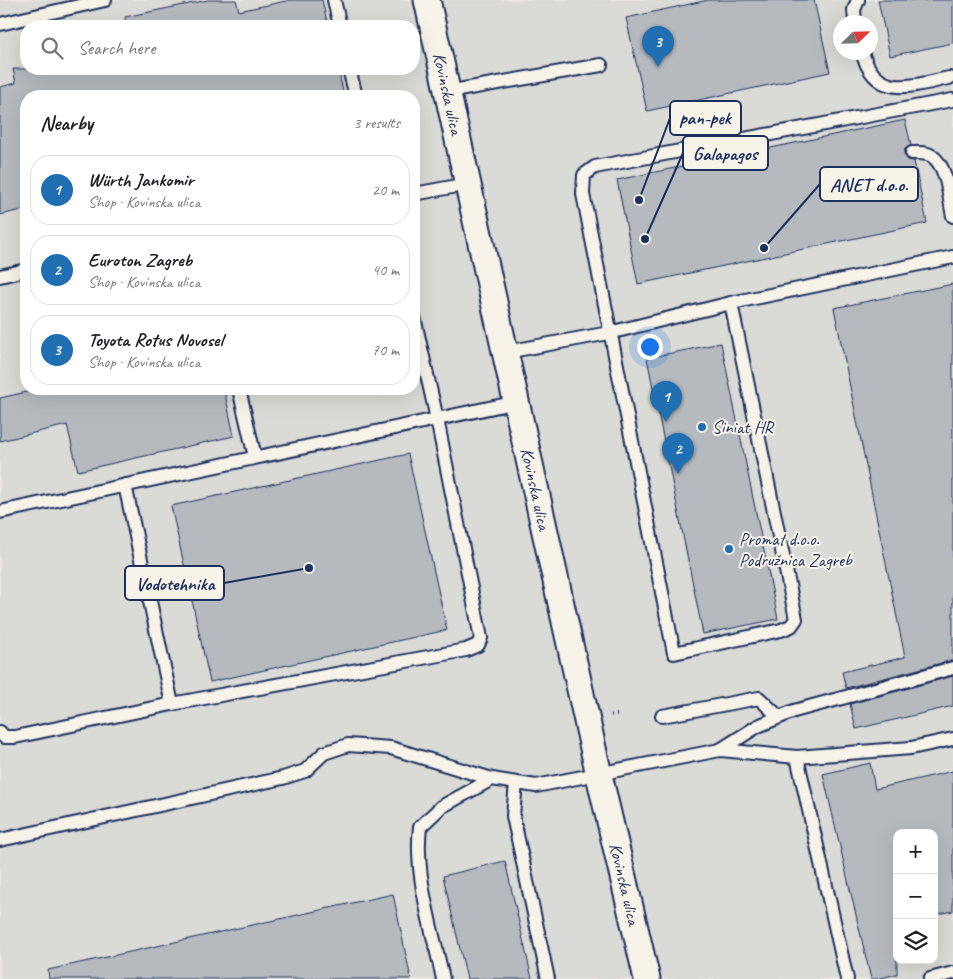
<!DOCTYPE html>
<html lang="en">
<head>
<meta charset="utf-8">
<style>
  :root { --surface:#fff; --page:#f6f6f6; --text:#202124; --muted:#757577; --line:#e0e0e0; --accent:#1f6fb2 }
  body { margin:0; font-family:Caveat,sans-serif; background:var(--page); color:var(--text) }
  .controls { position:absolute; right:15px; bottom:15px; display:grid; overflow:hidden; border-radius:10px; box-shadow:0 5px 20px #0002 }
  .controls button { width:45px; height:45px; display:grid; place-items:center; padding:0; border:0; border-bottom:1px solid var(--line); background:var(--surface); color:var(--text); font:25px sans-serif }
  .compass { position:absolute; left:833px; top:15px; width:45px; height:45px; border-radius:50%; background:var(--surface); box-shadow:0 5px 20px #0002; rotate:67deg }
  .you { position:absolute; left:649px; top:346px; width:18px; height:18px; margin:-12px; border:4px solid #fff; border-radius:50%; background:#1a73e8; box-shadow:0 0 0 8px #1a73e833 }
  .badge { display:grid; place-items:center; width:32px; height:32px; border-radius:50%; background:var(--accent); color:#fff; font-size:16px; font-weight:700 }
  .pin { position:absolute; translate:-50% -41px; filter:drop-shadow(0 1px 2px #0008) }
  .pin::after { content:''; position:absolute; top:26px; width:18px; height:15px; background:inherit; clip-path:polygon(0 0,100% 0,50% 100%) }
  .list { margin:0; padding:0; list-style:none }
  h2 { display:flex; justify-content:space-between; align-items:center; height:65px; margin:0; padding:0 20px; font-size:21px }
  h2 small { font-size:16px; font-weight:400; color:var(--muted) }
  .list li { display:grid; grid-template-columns:32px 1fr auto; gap:15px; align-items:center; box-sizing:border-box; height:70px; margin:0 10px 10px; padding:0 10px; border:1px solid var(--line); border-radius:20px }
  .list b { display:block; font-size:19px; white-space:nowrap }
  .list p { margin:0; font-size:16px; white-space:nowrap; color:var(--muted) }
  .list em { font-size:16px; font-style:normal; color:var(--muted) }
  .icon { flex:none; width:28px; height:28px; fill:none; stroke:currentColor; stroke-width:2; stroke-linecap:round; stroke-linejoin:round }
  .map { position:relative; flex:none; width:953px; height:979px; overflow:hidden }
  .search { position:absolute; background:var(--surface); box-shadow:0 5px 20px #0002; left:20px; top:20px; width:400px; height:55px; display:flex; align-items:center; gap:12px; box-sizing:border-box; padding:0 18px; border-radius:20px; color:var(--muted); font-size:19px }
  .panel { position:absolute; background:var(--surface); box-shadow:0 5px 20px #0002; left:20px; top:90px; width:400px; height:305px; border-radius:20px }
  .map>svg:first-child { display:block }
  .built { fill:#dadad6; fill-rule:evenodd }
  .building { fill:#b6babf; stroke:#1b2f5e }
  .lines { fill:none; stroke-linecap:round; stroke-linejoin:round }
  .service-casing { stroke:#1b2f5e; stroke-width:16 }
  .minor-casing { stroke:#1b2f5e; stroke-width:29 }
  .path { stroke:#1b2f5e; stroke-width:3; stroke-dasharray:1 4; stroke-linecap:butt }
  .service { stroke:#f7f3e8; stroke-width:12 }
  .minor { stroke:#f7f3e8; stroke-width:25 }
  .poi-dot { fill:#1f6fb2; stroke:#f7f3e8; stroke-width:2 }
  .labels { text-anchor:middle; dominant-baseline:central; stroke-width:4; stroke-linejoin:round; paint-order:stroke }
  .street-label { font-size:18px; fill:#1b2f5e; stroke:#f7f3e8 }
  .poi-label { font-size:18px; fill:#1b2f5e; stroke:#f7f3e8; text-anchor:start }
  .leader { fill:none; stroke:#1b2f5e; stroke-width:2 }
  .callout-dot { fill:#1b2f5e; stroke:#f7f3e8; stroke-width:2 }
  .callout { fill:#f7f3e8; stroke:#1b2f5e; stroke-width:2 }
  .callout-label { font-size:19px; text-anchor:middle; font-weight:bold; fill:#1b2f5e }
</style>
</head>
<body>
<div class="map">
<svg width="953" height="979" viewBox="0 0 953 979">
  <rect width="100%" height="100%" fill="#eae7e0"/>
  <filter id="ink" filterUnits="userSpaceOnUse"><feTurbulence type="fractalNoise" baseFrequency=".02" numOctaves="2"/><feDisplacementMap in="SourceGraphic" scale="10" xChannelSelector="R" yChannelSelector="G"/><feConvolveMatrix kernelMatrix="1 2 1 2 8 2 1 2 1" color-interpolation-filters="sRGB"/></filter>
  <g filter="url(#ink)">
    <path class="built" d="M0 0H953V979H0ZM840 22H870V52H840ZM26 26H414V69H26ZM26 96H414V389H26ZM897 833H934V960H897Z"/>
    <g class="building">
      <path d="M208 0H236L239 11 291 0H322L328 26H126L125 17Z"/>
      <path d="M708 0H814L830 72 647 111 626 18Z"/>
      <path d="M878 0H953V43L890 56Z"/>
      <path d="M13 69H338L344 96H26V209L0 215V87L16 83Z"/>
      <path d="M905 120 911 145 905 149 904 154 908 160 914 161 927 223 638 284 617 180Z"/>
      <path d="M953 284V660L846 688 842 672 905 657 834 308Z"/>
      <path d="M721 343 778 619 703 634 647 358Z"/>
      <path d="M40 389H224L234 436 78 471 67 425 0 441V398Z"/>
      <path d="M408 454 447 630 210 682 171 506Z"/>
      <path d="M953 676V706L856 729 850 704Z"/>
      <path d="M870 763 875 789 953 771V911L934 915V833H897V974L877 979H871L823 774Z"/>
      <path d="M505 861 532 979H467L443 876Z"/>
      <path d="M393 894 411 979H49L48 970Z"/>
    </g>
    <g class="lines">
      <g class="service-casing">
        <g id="service">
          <path d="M334 0 340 26"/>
          <path d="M855 22 854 10 858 0"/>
          <path d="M0 24 105 0"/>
          <path d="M862 52C876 100 910 86 949 78"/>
          <path d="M349 69 356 96"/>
          <path d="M447 92 601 65"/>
          <path d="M912 153C919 153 926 152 932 156 948 167 949 199 953 216"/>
          <path d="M414 194 468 184"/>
          <path d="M0 276 26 270"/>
          <path d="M731 303 796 619 791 626 781 630 674 653 583 194 584 175 595 167 952 100"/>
          <path d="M506 352 609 333 731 303 953 257"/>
          <path d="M239 389 255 457"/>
          <path d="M125 485 172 704"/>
          <path d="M0 512 517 402"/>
          <path d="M662 716 759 698 779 717"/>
          <path d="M0 732 4 737H15L172 704 466 650 478 645 481 638 437 419 414 317"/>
          <path d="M720 750 758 726 794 711 953 668"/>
          <path d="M797 757 847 979"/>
          <path d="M516 783 513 816 548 979"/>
          <path d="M0 840 283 778 305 771 324 753 348 745 391 748 492 779 536 786 720 750 797 757 911 748 953 739"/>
          <path d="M443 979C433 931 414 875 420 827L441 807 492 779"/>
          <path d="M930 979 953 973"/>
        </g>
      </g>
      <g class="minor-casing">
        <g id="minor">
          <path id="s1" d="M427 0 599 775 647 979"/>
        </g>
      </g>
      <path class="path" d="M611 715 620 714"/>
      <use href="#service" class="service"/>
      <use href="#minor" class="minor"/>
    </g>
  </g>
  <g class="poi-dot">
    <circle cx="702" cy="427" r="5"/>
    <circle cx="729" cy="549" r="5"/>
  </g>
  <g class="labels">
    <g class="street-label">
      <text stroke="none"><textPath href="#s1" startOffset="96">Kovinska ulica</textPath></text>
      <text stroke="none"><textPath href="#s1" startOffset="501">Kovinska ulica</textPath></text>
      <text stroke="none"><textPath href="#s1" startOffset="906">Kovinska ulica</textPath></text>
    </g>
    <g class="poi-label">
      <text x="712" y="427">Siniat HR</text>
      <text x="739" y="539">Promat d.o.o.<tspan x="739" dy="21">Podružnica Zagreb</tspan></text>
    </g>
  </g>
  <path class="leader" d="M639 200L670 118M645 239L683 153M764 248L820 184M309 568L224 583"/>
  <g class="callout-dot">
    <circle cx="639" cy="200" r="5"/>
    <circle cx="645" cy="239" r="5"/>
    <circle cx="764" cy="248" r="5"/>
    <circle cx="309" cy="568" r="5"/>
  </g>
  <g class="callout">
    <rect x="670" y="101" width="71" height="34" rx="5"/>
    <rect x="683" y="136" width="85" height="34" rx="5"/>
    <rect x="820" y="167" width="98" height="34" rx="5"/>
    <rect x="125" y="566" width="99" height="34" rx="5"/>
  </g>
  <g class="callout-label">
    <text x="705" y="124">pan-pek</text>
    <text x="725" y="160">Galapagos</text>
    <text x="869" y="191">ANET d.o.o.</text>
    <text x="175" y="590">Vodotehnika</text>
  </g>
</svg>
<div class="controls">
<button>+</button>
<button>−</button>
<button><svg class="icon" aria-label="layers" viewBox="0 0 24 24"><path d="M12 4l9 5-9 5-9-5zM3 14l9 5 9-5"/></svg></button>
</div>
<svg class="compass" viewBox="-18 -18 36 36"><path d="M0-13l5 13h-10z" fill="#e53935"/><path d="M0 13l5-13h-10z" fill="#757577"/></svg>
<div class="you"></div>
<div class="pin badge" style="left:666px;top:422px">1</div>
<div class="pin badge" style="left:678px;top:474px">2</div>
<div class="pin badge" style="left:658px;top:67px">3</div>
<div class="search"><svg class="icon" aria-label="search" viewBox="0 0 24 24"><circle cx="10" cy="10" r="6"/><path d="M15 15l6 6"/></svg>Search here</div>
<section class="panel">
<h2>Nearby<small>3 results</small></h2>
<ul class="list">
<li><span class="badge">1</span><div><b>Würth Jankomir</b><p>Shop · Kovinska ulica</p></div><em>20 m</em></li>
<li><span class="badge">2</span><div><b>Euroton Zagreb</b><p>Shop · Kovinska ulica</p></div><em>40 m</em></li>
<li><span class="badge">3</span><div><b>Toyota Rotus Novosel</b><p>Shop · Kovinska ulica</p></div><em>70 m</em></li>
</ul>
</section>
</div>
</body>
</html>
